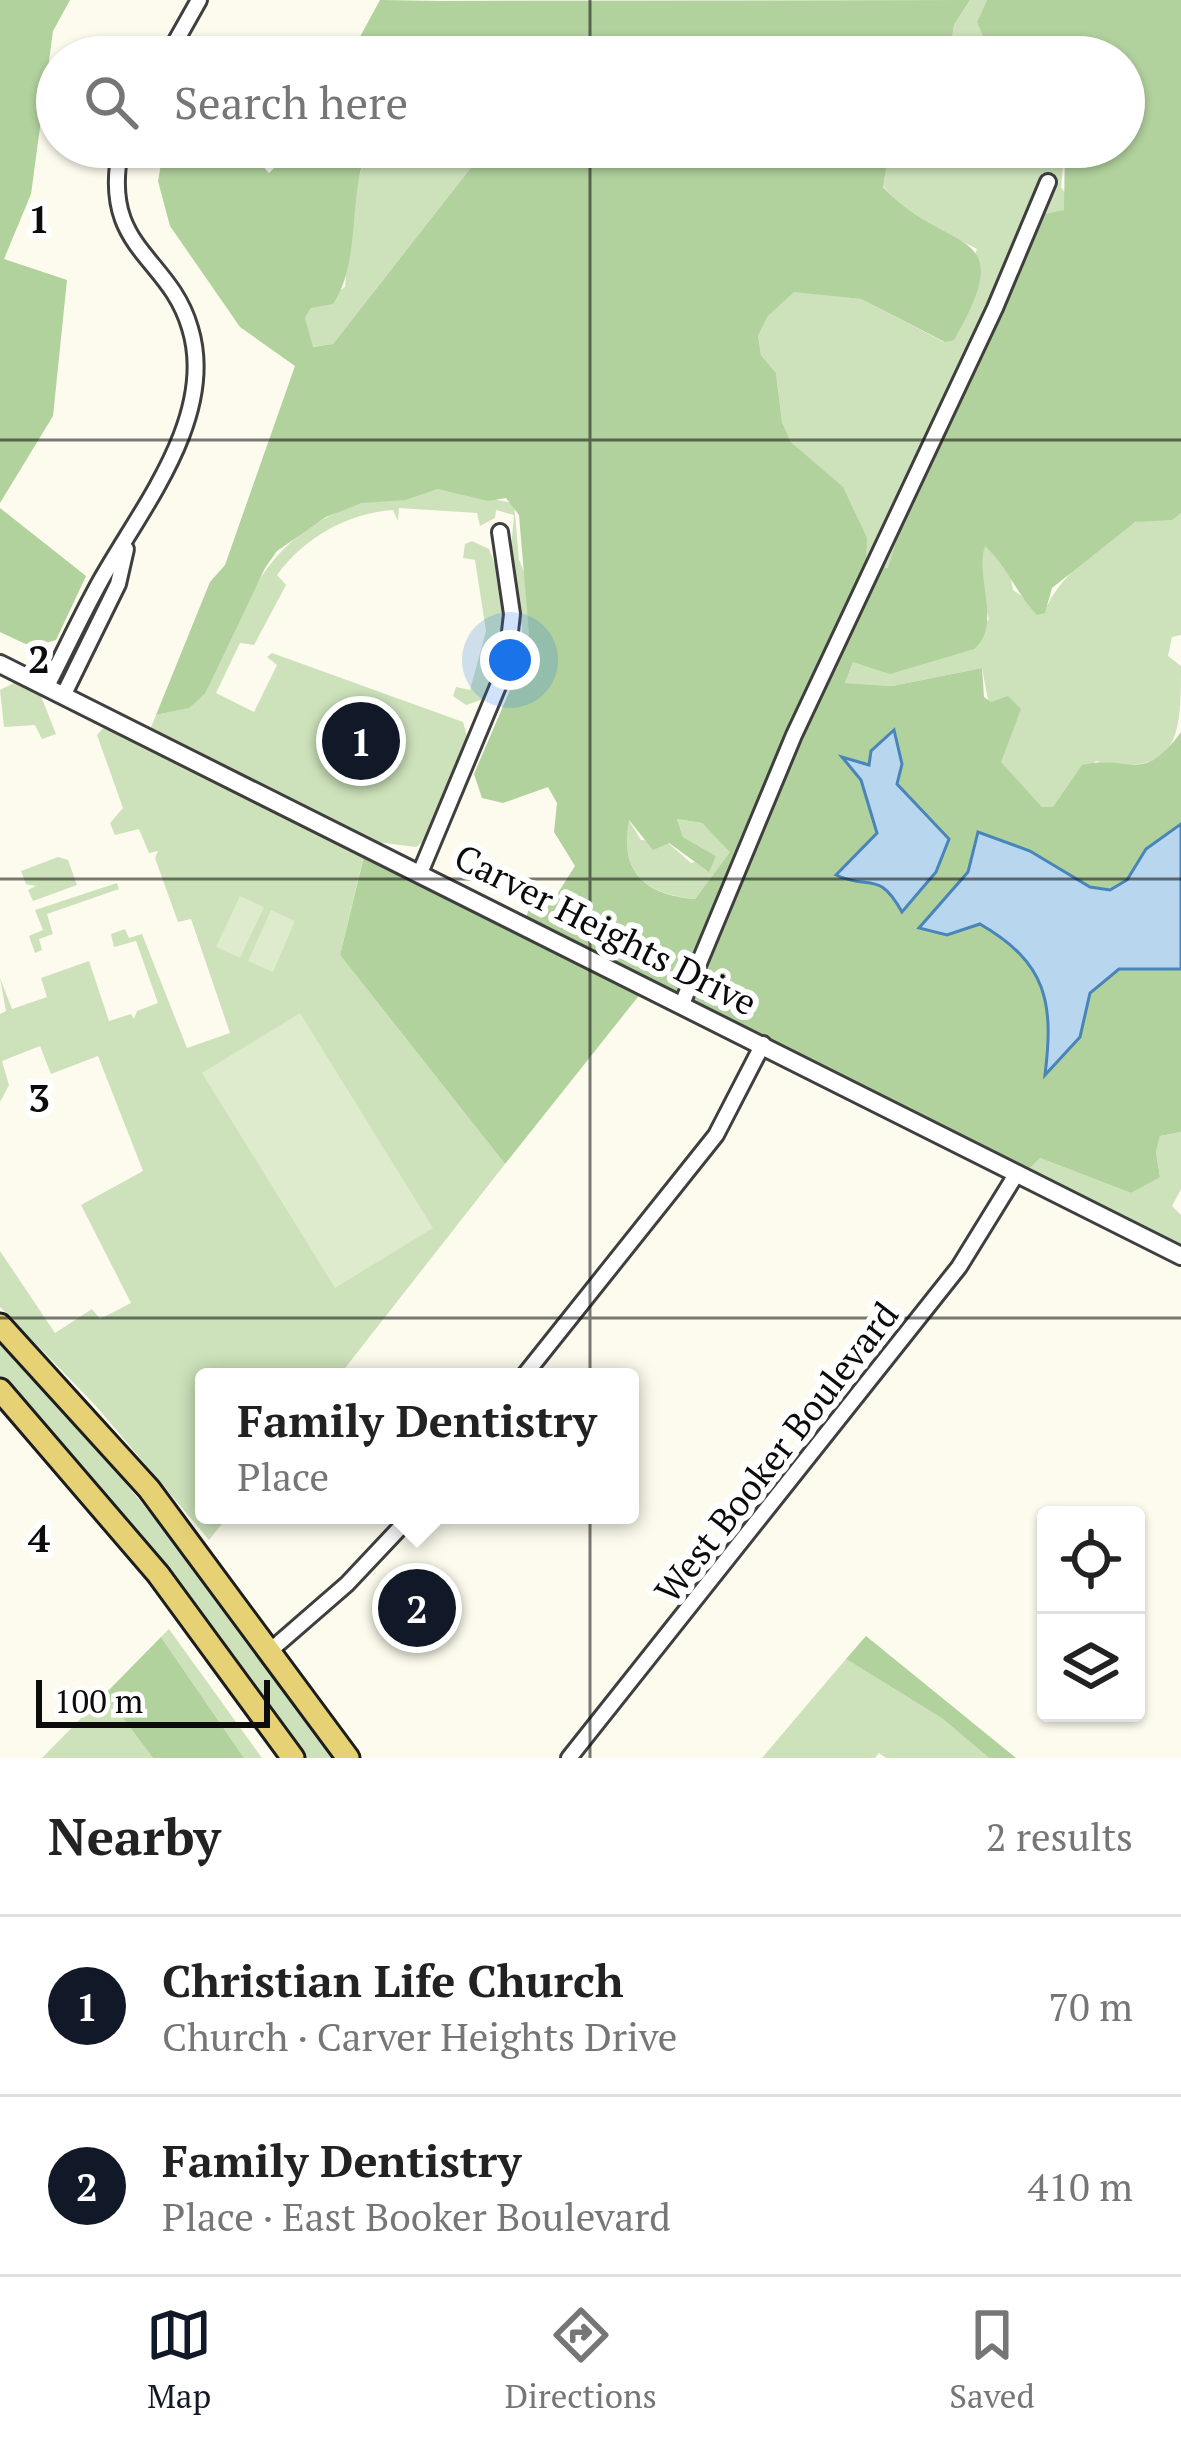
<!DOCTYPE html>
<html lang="en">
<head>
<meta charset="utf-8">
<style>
  :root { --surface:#fff; --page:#f6f6f6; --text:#222; --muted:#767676; --line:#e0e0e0; --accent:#111827 }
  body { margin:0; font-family:"PT Serif",serif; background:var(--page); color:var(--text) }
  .controls { position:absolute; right:36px; bottom:36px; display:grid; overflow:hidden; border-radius:12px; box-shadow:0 3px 9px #0004 }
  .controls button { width:108px; height:108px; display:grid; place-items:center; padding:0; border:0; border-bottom:3px solid var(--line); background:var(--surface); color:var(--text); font:60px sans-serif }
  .scale { position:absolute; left:36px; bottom:30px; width:234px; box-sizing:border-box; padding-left:12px; border:6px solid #0c0c0c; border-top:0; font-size:33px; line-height:42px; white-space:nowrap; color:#0c0c0c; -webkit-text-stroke:9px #fff; paint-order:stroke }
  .you { position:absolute; left:510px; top:660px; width:42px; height:42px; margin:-30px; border:9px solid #fff; border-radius:50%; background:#1a73e8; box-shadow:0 0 0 18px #1a73e833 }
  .badge { display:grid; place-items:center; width:78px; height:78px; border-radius:50%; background:var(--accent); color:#fff; font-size:39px; font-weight:700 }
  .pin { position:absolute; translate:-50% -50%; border:6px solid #fff; box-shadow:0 3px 12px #0006 }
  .popup { position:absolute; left:195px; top:1368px; width:444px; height:156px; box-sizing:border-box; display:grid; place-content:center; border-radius:12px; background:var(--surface); filter:drop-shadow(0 3px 9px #0005); font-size:39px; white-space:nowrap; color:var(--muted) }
  .popup b { font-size:45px; color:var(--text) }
  .popup::after { content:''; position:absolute; left:50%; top:100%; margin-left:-24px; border:24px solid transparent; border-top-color:var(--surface) }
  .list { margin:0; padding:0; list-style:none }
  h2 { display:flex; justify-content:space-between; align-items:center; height:156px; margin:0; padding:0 48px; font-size:51px }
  h2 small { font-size:39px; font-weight:400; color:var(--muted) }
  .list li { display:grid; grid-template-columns:78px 1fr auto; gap:36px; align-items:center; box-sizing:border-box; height:180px; padding:0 48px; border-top:3px solid var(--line) }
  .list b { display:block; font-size:45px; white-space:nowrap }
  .list p { margin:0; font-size:39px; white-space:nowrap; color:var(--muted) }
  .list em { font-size:39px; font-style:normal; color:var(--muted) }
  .icon { flex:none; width:66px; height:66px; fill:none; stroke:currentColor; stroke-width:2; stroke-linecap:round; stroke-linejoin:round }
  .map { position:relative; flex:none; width:1181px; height:1758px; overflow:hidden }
  .search { position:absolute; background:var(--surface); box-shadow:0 3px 9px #0004; left:36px; right:36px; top:36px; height:132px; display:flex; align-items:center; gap:30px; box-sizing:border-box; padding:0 42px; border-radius:66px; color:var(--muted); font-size:45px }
  .sheet { height:516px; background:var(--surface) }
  nav { display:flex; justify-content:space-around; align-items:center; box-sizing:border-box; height:168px; border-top:3px solid var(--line); background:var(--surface); font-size:33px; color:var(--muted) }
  nav a { display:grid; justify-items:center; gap:6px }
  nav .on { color:var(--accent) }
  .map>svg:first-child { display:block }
  .green { fill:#cde2bb }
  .forest { fill:#b1d19d; fill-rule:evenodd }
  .pitch { fill:#deebcc }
  .water { fill:#b8d6ed; stroke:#4985ba; stroke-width:3 }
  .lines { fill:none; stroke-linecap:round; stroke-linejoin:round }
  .minor-casing { stroke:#3f3f3f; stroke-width:20 }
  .tertiary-casing { stroke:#3f3f3f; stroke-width:22 }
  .primary-casing { stroke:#1d1d1d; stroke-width:27 }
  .minor { stroke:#fff; stroke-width:14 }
  .tertiary { stroke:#fff; stroke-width:16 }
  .primary { stroke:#e6d274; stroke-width:21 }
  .grid { fill:none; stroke:#0c0c0c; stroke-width:3; stroke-opacity:0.55 }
  .labels { text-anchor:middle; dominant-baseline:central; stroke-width:12; stroke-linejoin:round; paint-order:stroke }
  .street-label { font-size:36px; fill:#0c0c0c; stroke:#fff }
  .grid-label { font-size:39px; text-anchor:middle; font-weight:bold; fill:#0c0c0c; stroke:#fff; stroke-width:12; stroke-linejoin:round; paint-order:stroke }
</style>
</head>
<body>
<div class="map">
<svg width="1181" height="1758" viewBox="0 0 1181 1758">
  <rect width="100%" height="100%" fill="#fcfbed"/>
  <g class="green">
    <path d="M970 0H987L977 22 991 57H949L954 25Z"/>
    <path d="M368 147H402L445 167 457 162 468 147H487L333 344 312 347 305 318 311 308 345 287 353 197Z"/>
    <path d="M890 147H1065L1061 187 1068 197 1064 210 1036 226 906 509 889 568 866 562 843 488 791 442 782 422 776 373 761 355 758 336 768 316 794 291 861 299 944 342 977 249 907 213 883 186Z"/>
    <path d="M438 489 514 503 519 560 529 583V633L519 670 522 628 510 561 514 515 496 510 495 518 480 526 477 513 399 508 398 521 393 510C347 513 304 538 277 575L286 585 254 645 240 643 216 693 254 712 277 665 267 657 272 653 463 722 468 740 428 838 416 847 369 841 149 732 156 715 188 708 205 694C244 610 260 538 356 505 383 496 411 498 438 489Z"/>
    <path d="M1181 513V635L1172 637 1168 656 1181 666C1181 735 1180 778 1096 761L1053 807H1042L1000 762 982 668 892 686 845 683 853 662 989 620 978 574 980 549 985 546 1009 568 1013 590 1045 612C1053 584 1105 536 1134 523 1150 516 1166 525 1181 513Z"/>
    <path d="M472 541 489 549C510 598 505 651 484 699L466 705 453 696 456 687 470 690 486 631 475 560 463 558 465 544Z"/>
    <path d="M16 682 41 696 56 734 42 739 35 725 4 727 0 690Z"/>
    <path d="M104 727 364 855 340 955 505 1164 338 1377H204V1515H229L209 1540 96 1406 0 1307V1251L55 1333 92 1309 100 1319 131 1303 81 1205 143 1171 98 1056 51 1074 40 1046 2 1061 9 1085 0 1102V1014L6 1011 0 978 12 1009 47 997 41 978 89 961 109 1021 131 1014 134 1019 137 1011 158 1003 136 941 114 947 111 934 125 929 129 938 142 934 187 1048 230 1033 191 919 178 922 155 858 158 851 149 853 139 829 115 835 110 823 123 808 97 735Z"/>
    <path d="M628 819 641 840 668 843 691 863 716 856 683 837 677 819 702 823 731 851 695 899C644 894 620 872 628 819Z"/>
    <path d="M58 857 68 860 77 885 33 901 28 890 36 886 26 884 21 871Z"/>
    <path d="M117 883 119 889 47 914 53 934 39 939 42 950 35 953 29 936 43 930 35 910Z"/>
    <path d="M1181 1132V1189L1172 1206 1181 1215V1246L1028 1170 1040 1158 1131 1193 1160 1176 1156 1152 1160 1136Z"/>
    <path d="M0 1345C126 1471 230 1614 334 1758H300L0 1382Z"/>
    <path d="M169 1629 262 1758H244L161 1637Z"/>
    <path d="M846 1659 943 1719 989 1758H886L879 1753 875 1758H762Z"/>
    <path d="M105 1694 153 1758H42Z"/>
  </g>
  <g class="forest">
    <path d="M0 0H70L53 31 31 194 4 259 67 280 53 416 0 503Z"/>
    <path d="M380 0 440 1 970 0 954 25 949 57H445L427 43 390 57H349Z"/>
    <path d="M987 0H1181V513L1172 520 1135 522 1052 588 1045 613 1037 615C1015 592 1008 567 985 546 974 576 1003 625 974 649L890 674 853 662 845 683 892 686 982 668 984 697 991 702 1008 696 1021 709 1001 762 1042 807H1053L1082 765C1129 753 1141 787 1181 732V1132L1160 1136 1156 1152 1160 1177 1131 1193 1040 1158 1028 1170 526 919 531 900 556 896 575 866 554 832 557 803 548 787 503 803 482 798 474 774 519 669 529 633 519 515 506 498 488 501 438 489 405 500 362 503 326 517 277 551 265 568 205 694 189 708 156 715 210 582 225 565 295 366 240 327 170 226 158 181 164 147H245L269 173 296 147H368C347 196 362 261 333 304L311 308 305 318 313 347 333 344 487 147H890L883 187C947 257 1022 222 954 340L945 342 861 299 794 292 768 316 758 336 761 355 776 373 782 422 791 442 843 487 867 538 866 562 888 568 906 509 1036 226 1045 214 1064 210 1065 147H1124V57H991L977 22ZM677 819 702 823 730 852 695 899C645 895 619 872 629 820L653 850 669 843 709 872 716 856 683 837Z"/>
    <path d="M0 508 86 576 56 640 32 647 0 632Z"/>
    <path d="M366 848 645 988 505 1164 340 955Z"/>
    <path d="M866 1636 1016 1758H989L943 1719 846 1659Z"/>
    <path d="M161 1637 244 1758H153L105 1694Z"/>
  </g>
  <g class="pitch">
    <path d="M240 896 264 907 240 958 216 947Z"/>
    <path d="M271 910 295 921 273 972 248 961Z"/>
    <path d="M300 1013 433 1228 335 1288 202 1073Z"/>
  </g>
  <g class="water">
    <path d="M894 730 902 764 897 784 949 839 936 872 902 912C878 869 870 891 836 875L877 833 861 780 842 757 869 765 871 751Z"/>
    <path d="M1181 824V969H1119L1090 993 1080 1037 1045 1075C1054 1002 1047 963 980 924L947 935 919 928 968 872 978 832 1030 851 1090 887 1110 890 1127 880 1146 849Z"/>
  </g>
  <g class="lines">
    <g class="minor-casing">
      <g id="minor">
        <path d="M167 57 199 0"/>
        <path d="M47 686C65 651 82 614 101 580 142 507 217 416 190 328 169 255 99 249 121 147"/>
        <path d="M64 694 118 584 126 549"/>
        <path d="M420 873 506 667 512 614 500 532"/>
        <path d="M682 1004 794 735 995 308 1048 182"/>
        <path d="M523 1377 716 1135 763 1044"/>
        <path d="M271 1650 347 1584 412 1515"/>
        <path d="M569 1758 959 1267 1017 1173"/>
      </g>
    </g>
    <g class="tertiary-casing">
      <path id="tertiary" d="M0 664 1181 1256"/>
    </g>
    <g class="primary-casing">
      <g id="primary">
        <path d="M0 1325 149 1489 348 1758"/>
        <path d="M0 1390 158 1574 293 1758"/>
      </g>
    </g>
    <use href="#minor" class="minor"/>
    <use href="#tertiary" class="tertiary"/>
    <use href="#primary" class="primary"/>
  </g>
  <path class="grid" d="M590 0V57M590 147V1758M0 440H1181M0 879H1181M0 1318H1181"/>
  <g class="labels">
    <g class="street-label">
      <text transform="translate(606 929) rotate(27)">Carver Heights Drive</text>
      <text transform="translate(776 1452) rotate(-52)">West Booker Boulevard</text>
    </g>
  </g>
  <g class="grid-label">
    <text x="39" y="233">1</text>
    <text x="39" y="673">2</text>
    <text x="39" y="1112">3</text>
    <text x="39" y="1552">4</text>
  </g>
</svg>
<div class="controls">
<button><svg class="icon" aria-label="locate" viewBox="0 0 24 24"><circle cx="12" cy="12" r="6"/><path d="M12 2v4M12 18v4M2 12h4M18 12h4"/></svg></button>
<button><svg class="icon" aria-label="layers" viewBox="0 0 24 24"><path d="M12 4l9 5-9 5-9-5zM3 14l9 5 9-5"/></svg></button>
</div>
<div class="scale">100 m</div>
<div class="you"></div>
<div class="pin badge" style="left:361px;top:741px">1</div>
<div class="pin badge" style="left:417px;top:1608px">2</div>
<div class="popup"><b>Family Dentistry</b>Place</div>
<div class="search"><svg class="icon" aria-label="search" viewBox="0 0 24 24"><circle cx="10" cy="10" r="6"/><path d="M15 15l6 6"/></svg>Search here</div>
</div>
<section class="sheet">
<h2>Nearby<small>2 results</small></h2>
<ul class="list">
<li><span class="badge">1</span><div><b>Christian Life Church</b><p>Church · Carver Heights Drive</p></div><em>70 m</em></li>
<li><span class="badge">2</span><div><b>Family Dentistry</b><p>Place · East Booker Boulevard</p></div><em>410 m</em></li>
</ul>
</section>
<nav>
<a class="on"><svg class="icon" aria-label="map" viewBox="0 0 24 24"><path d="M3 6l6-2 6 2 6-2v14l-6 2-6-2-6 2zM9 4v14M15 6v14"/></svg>Map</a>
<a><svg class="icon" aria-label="directions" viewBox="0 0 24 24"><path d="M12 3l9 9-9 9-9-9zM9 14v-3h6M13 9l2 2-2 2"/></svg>Directions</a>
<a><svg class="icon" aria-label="saved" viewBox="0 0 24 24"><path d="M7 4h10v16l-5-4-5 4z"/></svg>Saved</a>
</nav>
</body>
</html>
